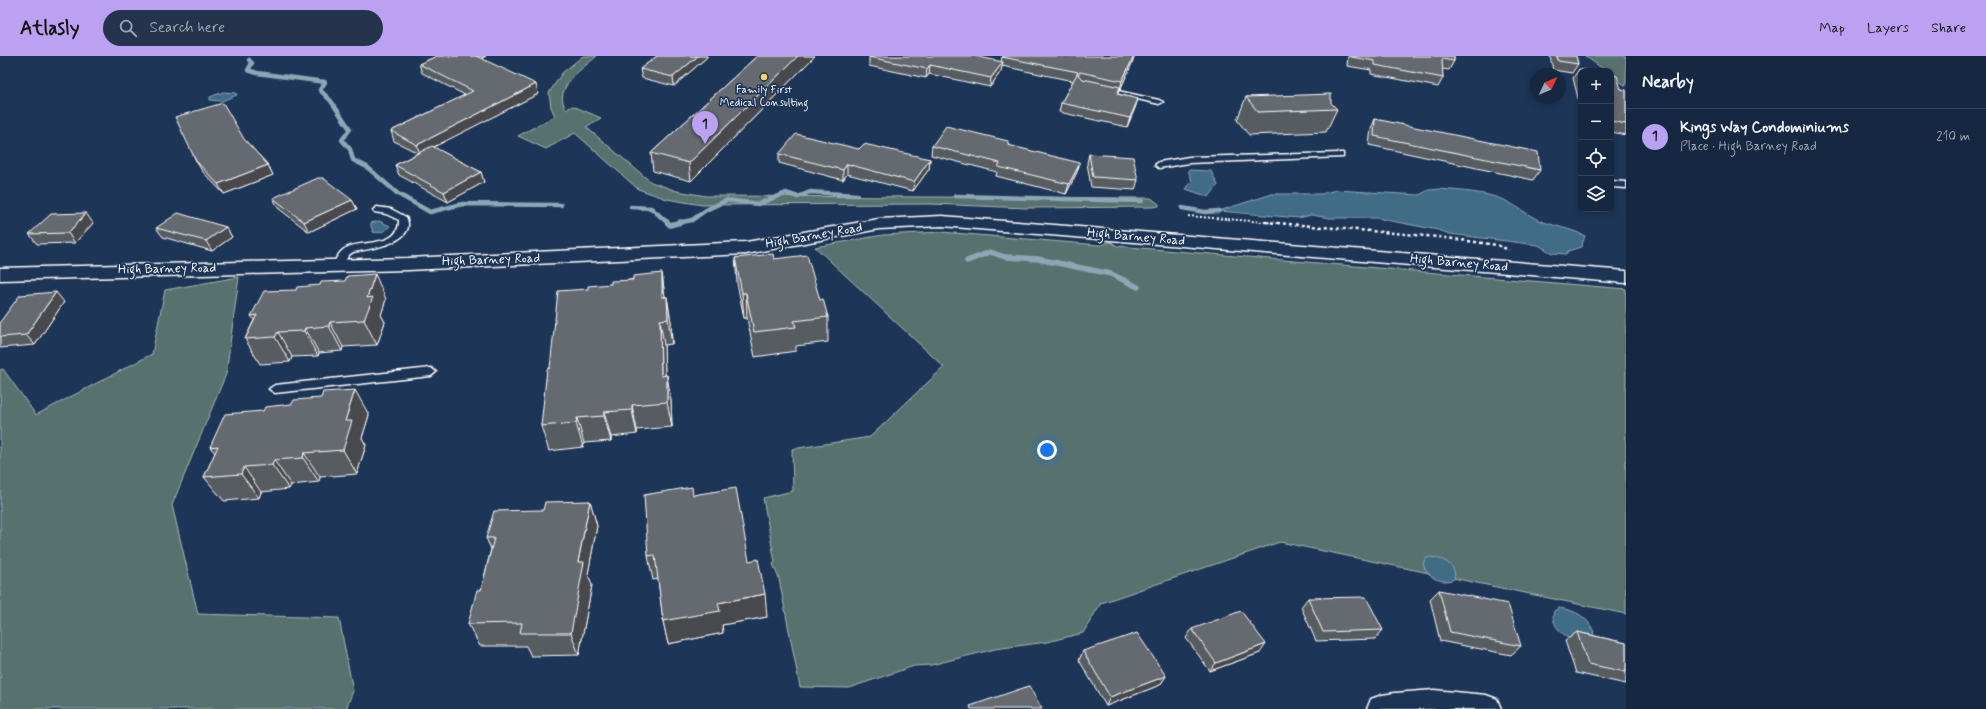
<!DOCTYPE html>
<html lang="en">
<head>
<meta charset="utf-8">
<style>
  :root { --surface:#162841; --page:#23344c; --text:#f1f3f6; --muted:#9ea6b1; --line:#35445a; --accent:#bca0f2 }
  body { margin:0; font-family:Mynerve,sans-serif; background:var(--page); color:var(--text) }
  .controls { position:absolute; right:12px; top:12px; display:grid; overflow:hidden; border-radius:8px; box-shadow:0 2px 6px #0003 }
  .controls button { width:36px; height:36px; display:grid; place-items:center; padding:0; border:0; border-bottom:1px solid var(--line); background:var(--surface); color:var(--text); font:20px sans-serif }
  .compass { position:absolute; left:1530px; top:12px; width:36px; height:36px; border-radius:50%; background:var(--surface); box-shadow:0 2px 6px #0003; rotate:46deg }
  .you { position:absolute; left:1047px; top:394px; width:14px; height:14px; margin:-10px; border:3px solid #fff; border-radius:50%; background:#1a73e8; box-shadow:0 0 0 6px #1a73e833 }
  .badge { display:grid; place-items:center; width:26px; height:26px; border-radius:50%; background:var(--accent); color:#111; font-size:13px; font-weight:700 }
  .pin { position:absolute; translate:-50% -33px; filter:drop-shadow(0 1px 2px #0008) }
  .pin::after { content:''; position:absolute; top:21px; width:14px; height:12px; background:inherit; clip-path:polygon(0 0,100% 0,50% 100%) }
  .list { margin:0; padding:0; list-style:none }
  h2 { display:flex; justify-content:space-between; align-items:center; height:52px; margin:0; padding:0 16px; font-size:17px }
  h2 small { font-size:13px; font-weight:400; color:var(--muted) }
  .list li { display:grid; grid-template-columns:26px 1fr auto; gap:12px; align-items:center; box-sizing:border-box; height:56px; padding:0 16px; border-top:1px solid var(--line) }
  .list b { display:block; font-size:15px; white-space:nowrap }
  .list p { margin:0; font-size:13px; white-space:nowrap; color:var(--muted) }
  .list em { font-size:13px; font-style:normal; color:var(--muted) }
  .icon { flex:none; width:22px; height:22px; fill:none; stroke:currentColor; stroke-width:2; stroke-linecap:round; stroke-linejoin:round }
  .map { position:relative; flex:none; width:1626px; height:653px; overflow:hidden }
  header { display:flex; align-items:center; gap:24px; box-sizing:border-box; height:56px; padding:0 20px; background:var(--accent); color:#111 }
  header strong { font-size:19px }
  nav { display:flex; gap:22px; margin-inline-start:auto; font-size:14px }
  .search { width:280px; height:36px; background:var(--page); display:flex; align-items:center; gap:10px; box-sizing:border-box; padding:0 14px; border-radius:22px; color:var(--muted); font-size:15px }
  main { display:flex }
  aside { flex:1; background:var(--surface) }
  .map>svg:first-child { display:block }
  .green { fill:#56716e; stroke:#aab8b6 }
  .water { fill:#406c86; stroke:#8ca7b6 }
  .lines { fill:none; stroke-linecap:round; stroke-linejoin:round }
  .stream-far1 { stroke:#8ca7b6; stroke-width:4.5 }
  .stream { stroke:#8ca7b6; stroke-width:5.5 }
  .lane-casing { stroke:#fff; stroke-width:3 }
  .street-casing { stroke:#fff; stroke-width:3 }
  .path-far1 { stroke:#fff; stroke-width:2; stroke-dasharray:2 2; stroke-linecap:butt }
  .path { stroke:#fff; stroke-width:2.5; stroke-dasharray:3 3; stroke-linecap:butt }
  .lane { fill:#1d3557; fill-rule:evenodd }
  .street { fill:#1d3557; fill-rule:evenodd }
  .wall { fill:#575b60; stroke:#fff }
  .shaded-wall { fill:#474a4e; stroke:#fff }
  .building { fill:#656a70; stroke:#fff }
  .poi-dot { fill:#ffd166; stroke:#1d3557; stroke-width:1.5 }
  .labels { text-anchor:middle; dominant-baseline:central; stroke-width:3.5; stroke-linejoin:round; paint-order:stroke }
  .far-poi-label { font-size:11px; fill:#fff; stroke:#1d3557 }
  .street-label { font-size:13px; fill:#fff; stroke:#1d3557 }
</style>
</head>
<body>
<header>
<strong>Atlasly</strong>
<div class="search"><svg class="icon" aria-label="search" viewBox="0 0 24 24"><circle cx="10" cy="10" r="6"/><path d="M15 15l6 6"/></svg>Search here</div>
<nav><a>Map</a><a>Layers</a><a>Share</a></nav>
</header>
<main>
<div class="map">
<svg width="1626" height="653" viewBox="0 0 1626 653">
  <rect width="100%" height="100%" fill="#1d3557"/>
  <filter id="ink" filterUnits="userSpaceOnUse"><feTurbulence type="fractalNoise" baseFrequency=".025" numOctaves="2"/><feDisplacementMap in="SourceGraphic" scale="8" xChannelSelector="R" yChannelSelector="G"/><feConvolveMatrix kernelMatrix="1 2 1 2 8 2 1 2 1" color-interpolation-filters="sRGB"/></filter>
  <g filter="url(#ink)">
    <g class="green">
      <path d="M583 0H597C583 12 552 32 566 53L573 50 601 62 586 71 651 126 677 135 706 140 1151 142 1159 148V150L1152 151 1027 152 931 148 702 149 667 143 638 133 575 77 546 93 518 80 555 60 551 51 549 37 562 17Z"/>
      <path d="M1585 0H1626V30L1611 19V15H1606Z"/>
      <path d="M941 176 1099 189 1111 186 1117 190 1626 233V558L1280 486 1101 547 1083 577 1047 586 995 593 931 609 914 610 849 632 800 631 779 523 773 508 775 506 763 442 793 435 792 393 870 381 944 311 815 191 883 179Z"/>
      <path d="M239 221 226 318 172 449 198 558 339 562 353 635 346 653H0V314L3 313 36 359 152 298 165 234Z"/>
    </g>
    <g class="water">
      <path d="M223 36 236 37 237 39 222 45 210 44V41Z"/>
      <path d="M1188 114 1211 115 1218 129 1209 141 1186 133 1192 125Z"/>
      <path d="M1440 133C1461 135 1485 136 1504 144 1516 149 1527 159 1539 164 1555 171 1570 172 1585 180L1581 191 1568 195 1566 198 1552 197 1538 189 1450 178 1438 174 1376 162H1330L1311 159 1299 162 1219 155 1272 138H1321L1336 134 1419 139 1429 134Z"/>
      <path d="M379 165 390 170C386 175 379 178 373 176L371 170V167Z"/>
      <path d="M1430 501C1442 502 1458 509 1454 523 1441 529 1427 521 1423 508L1425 503Z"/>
      <path d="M1559 552C1575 554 1588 561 1594 576L1592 582C1588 582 1583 584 1579 584 1565 584 1549 568 1554 555Z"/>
    </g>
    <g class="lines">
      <g class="stream-far1">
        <path d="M249 4 252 7 248 14 257 17 325 26 320 34 331 45 350 73 342 84 350 93 353 104 367 111 398 138 430 156 462 148 561 149"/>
        <path d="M955 140 1142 145"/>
        <path d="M631 151 651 152 668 167"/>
        <path d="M1182 152 1205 156 1219 155"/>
        <path d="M677 167 692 164 706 154 727 144 758 148 786 137 798 141 810 136 857 139"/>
      </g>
      <g class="stream">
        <path d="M667 166 670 169 681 166"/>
        <path d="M967 205 990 196 1005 201 1038 203 1111 218 1138 231"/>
      </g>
      <g class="lane-casing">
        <g id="lane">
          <path d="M1100 31 1159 44 1163 46 1159 48 1103 35 1099 33Z"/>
          <path d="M1340 97H1343V101L1189 107 1159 112 1155 109 1159 106 1189 101Z"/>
          <path d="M1611 125 1626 126V132L1611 131Z"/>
          <path d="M377 151 391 153 406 161C419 187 368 193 353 196L349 199 340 212H334L332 210C335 205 338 198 343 194 358 182 400 194 399 164L386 158 374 156 373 154Z"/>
          <path d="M431 312 436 316 431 320 275 337 269 333 275 329Z"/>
        </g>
      </g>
      <g class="street-casing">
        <g id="street">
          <path d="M942 160 1626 215V227L942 170 879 173 746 198 408 214 0 224V212L408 202 746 186 879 163Z"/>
          <path d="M1434 634 1486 639 1497 643 1501 653H1367L1371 643 1382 639 1395 637Z"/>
        </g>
      </g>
      <path class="path-far1" d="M1188 160 1277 167"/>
      <path class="path" d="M1265 166 1439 181 1497 189 1509 194"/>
      <use href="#lane" class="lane"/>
      <use href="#street" class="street"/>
    </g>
    <g class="wall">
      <path d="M437 0H486L481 2 538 38 433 91 481 116 484 126 448 146 399 119 395 109 418 97 394 85 391 75 465 39 422 17 419 8Z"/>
      <path d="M657 0H707V1L674 30 642 22 640 13Z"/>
      <path d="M757 0H815L691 125 653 115 651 97Z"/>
      <path d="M1348 0H1454V5L1449 14 1442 13 1443 22 1438 31 1371 18V14L1347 10Z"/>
      <path d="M1550 0H1576L1578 8 1572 17 1553 14Z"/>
      <path d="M869 1 1001 6 1002 1 1133 5 1120 34H1119L1118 38 1138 43 1135 52 1127 71 1059 56 1061 47 1073 25 1002 10 1001 15 990 31 929 18 926 22 869 10Z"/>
      <path d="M1579 13 1581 15V54L1573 22Z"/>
      <path d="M1611 19 1621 33 1626 34V79L1611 76Z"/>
      <path d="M1246 41 1331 47 1337 53 1326 76 1249 79 1237 64Z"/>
      <path d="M1375 63 1540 114 1533 124 1369 89 1371 73Z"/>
      <path d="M244 83 268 109 273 119 224 138 202 115 196 105Z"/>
      <path d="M1008 89 1077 116 1066 138 996 120 997 116 931 99 932 90Z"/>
      <path d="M859 93 930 103 929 113 913 135 847 118 843 124 779 107V98Z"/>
      <path d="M1089 98 1138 124 1135 134 1091 131 1087 107Z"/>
      <path d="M273 142 352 144 357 153 309 176 278 152Z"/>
      <path d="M93 167 75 187 37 188 29 178Z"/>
      <path d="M226 171 232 181 212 195 163 181 156 172Z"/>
      <path d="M735 202 774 203 820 244 828 261V286L796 290V295L755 301 747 262H744L737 227Z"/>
      <path d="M662 217 665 241H667L671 266 672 288 664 289 665 320 671 344 672 371 637 374V378L611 381V385L584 387 583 391 549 395 541 370 550 312 588 233Z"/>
      <path d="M296 234 386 243 381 259 385 266 377 289 343 291 342 295 319 297 318 300 292 301 290 306 260 308 245 283 254 264 251 260Z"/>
      <path d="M64 246 35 289 0 292V266Z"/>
      <path d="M369 359 362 382 366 389 357 418 320 421 319 426 291 429 289 433 261 436 259 442 224 445 204 421 215 397 210 391Z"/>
      <path d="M693 439 749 505 767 561 722 569 723 577 668 588 663 565 658 523 653 524 648 500Z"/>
      <path d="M590 445 597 470 588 518 592 529 579 599 531 600 526 590H480L468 568 481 534 491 493 486 482 543 454Z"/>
      <path d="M1439 534 1521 590 1511 599 1440 585 1430 543Z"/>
      <path d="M1308 542 1383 574 1375 583 1316 585 1301 551Z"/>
      <path d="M1192 573 1260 597 1210 615 1186 582Z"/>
      <path d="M1577 576 1626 587V628L1576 617 1565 585Z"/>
      <path d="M1083 595 1166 620 1160 629 1106 650 1079 604Z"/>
    </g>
    <g class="shaded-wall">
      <path d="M471 0H486L473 6Z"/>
      <path d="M698 0H707V1L674 30 673 21Z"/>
      <path d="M798 0H815L691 125 689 107Z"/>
      <path d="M1134 0H1135L1133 5 1120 34 1122 25Z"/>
      <path d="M1003 6 1001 15 990 31 991 22Z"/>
      <path d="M930 9 929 18 926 22 927 13Z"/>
      <path d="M536 28 538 38 420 98 417 89Z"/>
      <path d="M1138 43 1135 52 1127 71 1130 62Z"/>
      <path d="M930 103 929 113 913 135 914 126Z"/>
      <path d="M1080 107 1077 116 1066 138 1069 128Z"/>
      <path d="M847 108V118L843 124V114Z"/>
      <path d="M268 109 273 119 224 138 218 128Z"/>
      <path d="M481 116 484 126 448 146 444 136Z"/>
      <path d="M352 144 357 153 309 176 304 166Z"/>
      <path d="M86 157 93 167 75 187 68 177Z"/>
      <path d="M226 171 232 181 212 195 206 185Z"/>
      <path d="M662 217 665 242 662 241Z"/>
      <path d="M375 218 386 243 381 259 385 266 377 289 364 264 367 242Z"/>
      <path d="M56 236 64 246 35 289 26 279Z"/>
      <path d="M742 237H746L747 262H744Z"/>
      <path d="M667 241 671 266 672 288 668 263Z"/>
      <path d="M660 264 664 289 666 345 661 320Z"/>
      <path d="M330 266 343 291 342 295 329 270Z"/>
      <path d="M305 272 319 297 318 300 304 275Z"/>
      <path d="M278 276 292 301 290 306 275 281Z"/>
      <path d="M667 319 671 344 672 371 667 346Z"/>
      <path d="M355 334 369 359 362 382 366 389 357 418 343 394 345 365Z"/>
      <path d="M632 349 637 374V378L632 354Z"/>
      <path d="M604 356 611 381V385L604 360Z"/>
      <path d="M577 362 584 387 583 391 576 367Z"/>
      <path d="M304 397 320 421 319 426 303 402Z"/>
      <path d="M274 404 291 429 289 433 272 409Z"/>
      <path d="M244 411 261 436 259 442 241 418Z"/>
      <path d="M590 445 597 470 588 518 592 529 579 599 571 577 578 506Z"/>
      <path d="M765 538 767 561 722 569 723 577 668 588 663 565 718 547Z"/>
      <path d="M1266 588 1260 597 1210 615 1216 607Z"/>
      <path d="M1166 620 1160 629 1106 650 1110 641Z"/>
    </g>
    <g class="building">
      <path d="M437 0H476L536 28 417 89 391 75 473 35 419 8Z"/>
      <path d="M657 0H698L673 21 640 13Z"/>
      <path d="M757 0H798L689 107 651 97Z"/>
      <path d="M870 0H974L1003 6 991 22 930 9 927 13 869 1Z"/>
      <path d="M1003 0H1134L1122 25 1080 16 1078 19 1083 23 1120 31 1117 38 1138 43 1130 62 1061 47 1078 16 1002 1Z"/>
      <path d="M1351 0H1454V5L1442 3 1443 22 1375 9V5L1351 1Z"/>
      <path d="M1557 0H1576L1578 8 1558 5Z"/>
      <path d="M1579 13 1591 15H1581V21Z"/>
      <path d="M1611 19 1617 20 1621 33 1626 34V68L1611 65Z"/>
      <path d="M1331 38V47L1337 53 1258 56 1246 41Z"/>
      <path d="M223 47 244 83 268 109 218 128 196 105 175 61Z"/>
      <path d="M1375 63 1538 96 1540 114 1374 80Z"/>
      <path d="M946 70 1008 85V89L1080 107 1069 128 998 111 1000 107 932 90Z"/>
      <path d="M796 78 859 93 864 88 930 103 914 126 847 108 843 114 779 98Z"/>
      <path d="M432 90 481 116 444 136 395 109Z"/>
      <path d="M1089 98 1133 101 1138 124 1093 121Z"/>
      <path d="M318 122H323L352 144 304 166 273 142Z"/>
      <path d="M86 157 68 177 29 178 51 158Z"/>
      <path d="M178 157 226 171 206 185 156 172Z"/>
      <path d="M773 198 774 203 807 199 820 244 823 243 828 261 794 265 796 271 754 276 746 237H742L735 202Z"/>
      <path d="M662 217V241H667L668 263 660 264 661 320 667 319V346L632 349V354L604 356V360L577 362 576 367 541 370 547 313 550 312 558 235 588 233V230L611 228V225L633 224V220Z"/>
      <path d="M375 218 367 242 373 241 364 264 330 266 329 270 305 272 304 275 278 276 275 281 245 283 257 259 251 260 264 235 296 234 297 231 320 229 321 226 345 225 347 220Z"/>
      <path d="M56 236 26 279 0 281V266L20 239Z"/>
      <path d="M355 334 345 365H352L343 394 304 397 303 402 274 404 272 409 244 411 241 418 204 421 218 390 210 391 225 358 263 355 265 351 292 348 294 344 321 342 323 336Z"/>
      <path d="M692 431 693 439 736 432 749 505 758 503 765 538 718 547 720 555 663 565 655 499 648 500 644 439Z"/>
      <path d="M590 445 578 506H584L571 577H520L522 567 468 568 477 534H481L494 482H486L494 455 543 454 545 446Z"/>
      <path d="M1439 534 1508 548 1521 590 1450 576Z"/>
      <path d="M1366 541 1383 574 1323 576 1308 542Z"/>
      <path d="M1241 555 1266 588 1216 607 1192 573Z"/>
      <path d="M1577 576 1626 587V616L1588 608Z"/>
      <path d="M1137 577 1166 620 1110 641 1083 595Z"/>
      <path d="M1029 630 1042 653H971L970 650Z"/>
    </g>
  </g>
  <circle class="poi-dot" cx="764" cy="21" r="4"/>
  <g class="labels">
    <g class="far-poi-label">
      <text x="764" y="34">Family First<tspan x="764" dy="13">Medical Consulting</tspan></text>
    </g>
    <g class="street-label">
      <text transform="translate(814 180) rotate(-10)">High Barney Road</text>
      <text transform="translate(1136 181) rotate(5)">High Barney Road</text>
      <text transform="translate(491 204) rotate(-2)">High Barney Road</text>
      <text transform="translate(1459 207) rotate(5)">High Barney Road</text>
      <text transform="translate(167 213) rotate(-1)">High Barney Road</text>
    </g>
  </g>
</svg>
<div class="controls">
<button>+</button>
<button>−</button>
<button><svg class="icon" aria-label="locate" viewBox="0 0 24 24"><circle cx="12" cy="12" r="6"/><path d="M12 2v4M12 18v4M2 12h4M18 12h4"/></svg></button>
<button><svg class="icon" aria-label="layers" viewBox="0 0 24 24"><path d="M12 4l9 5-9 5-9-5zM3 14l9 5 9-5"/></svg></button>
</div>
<svg class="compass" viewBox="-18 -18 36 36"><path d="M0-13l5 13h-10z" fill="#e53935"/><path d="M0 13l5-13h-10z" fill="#9ea6b1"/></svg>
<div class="you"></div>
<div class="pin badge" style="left:705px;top:88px">1</div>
</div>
<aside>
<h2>Nearby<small></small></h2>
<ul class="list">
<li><span class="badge">1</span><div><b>Kings Way Condominiums</b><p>Place · High Barney Road</p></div><em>210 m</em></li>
</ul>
</aside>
</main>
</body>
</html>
